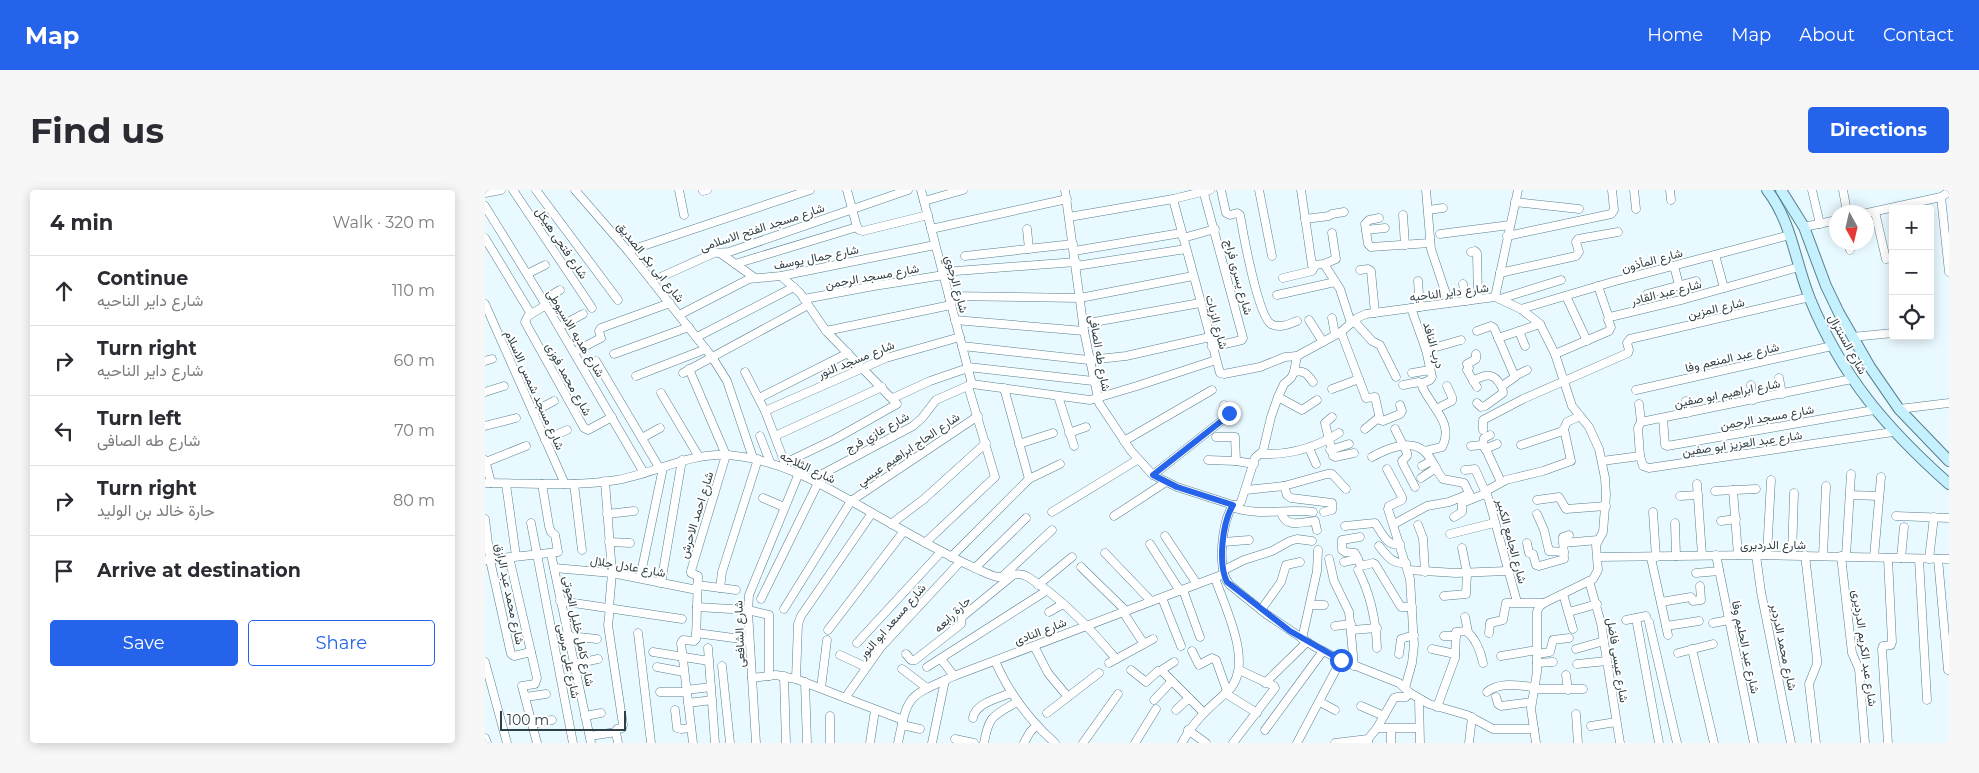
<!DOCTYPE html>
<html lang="en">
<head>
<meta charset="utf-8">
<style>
  :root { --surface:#fff; --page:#f7f7f7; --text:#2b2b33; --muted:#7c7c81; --line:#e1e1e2; --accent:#2563eb }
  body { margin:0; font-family:Montserrat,Vazirmatn,sans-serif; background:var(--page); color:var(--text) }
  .controls { position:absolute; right:15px; top:15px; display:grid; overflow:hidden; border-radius:5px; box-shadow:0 2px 12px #0003 }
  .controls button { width:45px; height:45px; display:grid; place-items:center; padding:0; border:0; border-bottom:1px solid var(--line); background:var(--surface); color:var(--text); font:25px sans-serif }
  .compass { position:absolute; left:1344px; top:15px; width:45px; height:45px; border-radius:50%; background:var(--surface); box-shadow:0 2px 12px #0003; rotate:172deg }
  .scale { position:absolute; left:15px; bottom:12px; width:126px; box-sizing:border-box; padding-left:5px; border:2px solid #2e3f45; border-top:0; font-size:14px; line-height:18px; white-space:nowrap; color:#2e3f45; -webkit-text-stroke:4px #fff; paint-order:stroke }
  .stop { position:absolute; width:15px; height:15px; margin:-11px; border:4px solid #2563eb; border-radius:50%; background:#fff }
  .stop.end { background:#2563eb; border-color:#fff; box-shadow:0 1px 5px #0008 }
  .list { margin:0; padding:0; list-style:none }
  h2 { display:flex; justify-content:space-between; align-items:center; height:65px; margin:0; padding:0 20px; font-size:21px }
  h2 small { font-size:16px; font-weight:400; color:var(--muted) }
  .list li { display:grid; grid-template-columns:32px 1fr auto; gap:15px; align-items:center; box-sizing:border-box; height:70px; padding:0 20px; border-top:1px solid var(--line) }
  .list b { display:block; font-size:19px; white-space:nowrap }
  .list p { margin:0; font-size:16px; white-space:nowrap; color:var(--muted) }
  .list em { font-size:16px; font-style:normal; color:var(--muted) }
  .actions { display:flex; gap:10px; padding:15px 20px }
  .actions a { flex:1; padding:11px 0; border:1px solid var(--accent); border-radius:5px; text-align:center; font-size:18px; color:var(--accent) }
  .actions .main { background:var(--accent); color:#fff }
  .icon { flex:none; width:28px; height:28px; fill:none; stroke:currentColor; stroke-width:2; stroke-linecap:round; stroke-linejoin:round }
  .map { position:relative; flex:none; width:1464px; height:553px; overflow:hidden; border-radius:5px }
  header { display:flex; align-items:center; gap:30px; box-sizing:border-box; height:70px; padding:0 25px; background:var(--accent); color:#fff }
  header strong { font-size:24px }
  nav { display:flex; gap:28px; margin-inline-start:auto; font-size:18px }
  .intro { display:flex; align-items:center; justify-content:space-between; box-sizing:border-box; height:120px; padding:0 30px }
  h1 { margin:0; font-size:35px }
  .button { padding:12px 22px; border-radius:5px; background:var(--accent); color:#fff; font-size:18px; font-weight:700 }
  main { display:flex; gap:30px; padding:0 30px }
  aside { flex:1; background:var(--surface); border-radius:5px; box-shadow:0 2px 12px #0003 }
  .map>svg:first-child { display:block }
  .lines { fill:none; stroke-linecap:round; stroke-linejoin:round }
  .street-casing { stroke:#597f8d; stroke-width:9 }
  .secondary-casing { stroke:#597f8d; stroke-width:12 }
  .street { stroke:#fff; stroke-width:8 }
  .secondary { stroke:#c4f1fd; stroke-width:10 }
  .route { stroke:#2563eb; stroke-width:6 }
  .labels { text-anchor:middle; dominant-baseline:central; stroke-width:4; stroke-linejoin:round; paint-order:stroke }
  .street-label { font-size:12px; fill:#2e3f45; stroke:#fff }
</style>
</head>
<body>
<header>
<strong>Map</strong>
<nav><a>Home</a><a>Map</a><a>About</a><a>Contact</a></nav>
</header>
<div class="intro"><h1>Find us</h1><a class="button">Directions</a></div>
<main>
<aside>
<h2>4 min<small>Walk · 320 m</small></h2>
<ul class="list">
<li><svg class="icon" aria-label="ahead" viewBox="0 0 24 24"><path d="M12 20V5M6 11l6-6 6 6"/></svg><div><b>Continue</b><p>شارع داير الناحيه</p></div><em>110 m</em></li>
<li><svg class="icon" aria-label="right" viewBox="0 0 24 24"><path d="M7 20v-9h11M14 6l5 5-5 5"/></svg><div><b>Turn right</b><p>شارع داير الناحيه</p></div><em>60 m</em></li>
<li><svg class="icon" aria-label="left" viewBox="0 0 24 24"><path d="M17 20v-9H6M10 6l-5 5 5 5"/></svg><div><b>Turn left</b><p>شارع طه الصافى</p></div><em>70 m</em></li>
<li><svg class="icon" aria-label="right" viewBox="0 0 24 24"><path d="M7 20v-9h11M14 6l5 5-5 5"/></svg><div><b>Turn right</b><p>حارة خالد بن الوليد</p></div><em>80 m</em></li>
<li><svg class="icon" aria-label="arrive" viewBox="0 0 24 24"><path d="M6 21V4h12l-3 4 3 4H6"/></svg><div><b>Arrive at destination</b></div></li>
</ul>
<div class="actions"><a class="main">Save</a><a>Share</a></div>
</aside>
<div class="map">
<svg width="1464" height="553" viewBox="0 0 1464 553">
  <rect width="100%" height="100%" fill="#e8f9ff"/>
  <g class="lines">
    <g class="street-casing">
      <g id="street">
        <path d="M28 0 107 118"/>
        <path d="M51 0 133 110"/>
        <path d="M90 0 143 61 227 167 242 191 268 268"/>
        <path d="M194 0 199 25"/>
        <path d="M362 0 372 37"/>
        <path d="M436 0 487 194"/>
        <path d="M580 0 599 141 614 213 646 261 668 285 692 297 748 315"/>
        <path d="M718 0 758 148 757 150 727 157"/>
        <path d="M736 0 741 23 745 25 752 23 755 25C758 43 773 126 786 134 795 139 804 134 812 131"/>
        <path d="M774 0 787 66"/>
        <path d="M816 0 827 75 839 74 851 69 847 43"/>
        <path d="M941 0 946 59 964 113"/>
        <path d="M1149 0 1151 19"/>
        <path d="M1185 0 1186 10"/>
        <path d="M1327 0 1335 34"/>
        <path d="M1358 0 1362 22"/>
        <path d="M218 1 222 0"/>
        <path d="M0 3 16 0"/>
        <path d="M1456 7 1464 82"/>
        <path d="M688 9 735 183 739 184 775 177 800 167 812 166"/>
        <path d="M439 11 478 0"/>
        <path d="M1030 12 1094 19"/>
        <path d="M0 16 61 115 159 283"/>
        <path d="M943 20 958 18"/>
        <path d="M1390 22 1401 69"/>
        <path d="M1382 23 1456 7 1464 2"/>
        <path d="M918 25 920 55"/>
        <path d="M584 27 688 9 725 0"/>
        <path d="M894 28 884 30 880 34 883 54 886 57 945 53"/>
        <path d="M820 29 844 26 847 24 859 22"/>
        <path d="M372 37 374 40 378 41 443 25"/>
        <path d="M1319 37 1352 30"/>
        <path d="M446 39 582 9"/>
        <path d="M542 39 544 59"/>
        <path d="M881 40 900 38"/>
        <path d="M955 44 1025 35"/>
        <path d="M1022 46 1126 24 1129 20 1127 0"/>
        <path d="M0 48 46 124"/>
        <path d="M698 48 730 39"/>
        <path d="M1363 52 1365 60"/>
        <path d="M143 61 325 0"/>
        <path d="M589 61 696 43"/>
        <path d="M986 62 990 61 992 63 993 109"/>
        <path d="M235 63 270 88"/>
        <path d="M1230 65 1239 98"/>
        <path d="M480 66 588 54"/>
        <path d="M250 74 372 37"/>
        <path d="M839 74 855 99 866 133"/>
        <path d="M591 76 701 59"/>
        <path d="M1189 76 1194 95"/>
        <path d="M875 80 883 79 886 81 890 123"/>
        <path d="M458 82 591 72"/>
        <path d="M1015 83 1091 66 1094 62 1091 52 1093 49 1133 42"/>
        <path d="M42 84 60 75"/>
        <path d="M296 86 315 103 341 141 412 214 350 249 300 273"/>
        <path d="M798 88 827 81 830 76"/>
        <path d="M167 91 229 63 244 62 423 0"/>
        <path d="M933 91 935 117"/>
        <path d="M978 94 981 111"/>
        <path d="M1113 96 1124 128"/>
        <path d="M1162 104 1211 91"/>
        <path d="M792 105 850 92"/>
        <path d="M464 106 595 108 708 86"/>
        <path d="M1081 106 1102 151"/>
        <path d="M1010 107 1036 119 1055 134 1070 164 1087 216 1104 237 1114 259 1120 288 1121 305 1118 342 1111 355 1113 380 1108 389 1059 413 1054 417 1052 422V482L1046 519 1049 539H1008L982 525 944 514 925 503 914 493 856 470 830 457 781 424 745 395C731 380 737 332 748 315H753L756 312 770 268 778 261 786 227 793 207 799 194 806 188 809 182 812 166 856 142 872 128 881 124Z"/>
        <path d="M1010 107 1033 0"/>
        <path d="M319 109 389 96 459 85"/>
        <path d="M1015 109 1076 90"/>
        <path d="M58 110 75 100"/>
        <path d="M0 114 80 294"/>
        <path d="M61 115 43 126 40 132 99 238 103 240 127 227"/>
        <path d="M926 118 941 160 947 187 945 190 938 193 937 196C945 216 970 233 957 257L940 261"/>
        <path d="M1036 119 1127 92 1305 45"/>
        <path d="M194 125 264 89 296 86 450 55"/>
        <path d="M847 128 850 144"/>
        <path d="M470 130 599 141"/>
        <path d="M824 130 838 152"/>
        <path d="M869 131 887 151 895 155 911 187"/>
        <path d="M598 134 715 113"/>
        <path d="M74 137 98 124"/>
        <path d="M341 141 466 115"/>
        <path d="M992 141 1006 136 1009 138 1030 187 1017 196 1018 203 1000 216 996 217 992 213"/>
        <path d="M1034 141 1040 156"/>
        <path d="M856 142 881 208 890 207 895 229"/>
        <path d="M212 147 309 97"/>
        <path d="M1367 147 1408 143"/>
        <path d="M1013 148 1055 134"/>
        <path d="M477 156 604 170 641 166 725 147"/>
        <path d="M941 160 976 150"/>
        <path d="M89 162 116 148 114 141 116 138 185 113"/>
        <path d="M129 164 204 137"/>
        <path d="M991 164V169L982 174 984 178 982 180 992 197"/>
        <path d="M1070 164 1124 141 1126 137 1123 130 1125 127 1200 109 1314 77"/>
        <path d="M0 171 7 169"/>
        <path d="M111 171 175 279"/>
        <path d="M483 177 608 191"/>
        <path d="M204 179 241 265 206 381V383L213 386 211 449 209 451 198 450 196 453 208 553"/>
        <path d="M260 182 280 221 301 276"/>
        <path d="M809 182C820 180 822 184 828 192"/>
        <path d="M198 183 323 115"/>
        <path d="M927 183 945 180"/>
        <path d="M151 186 221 159"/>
        <path d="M1030 186 1042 180"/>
        <path d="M1294 188 1297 204"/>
        <path d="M988 191C1001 184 1009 182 1016 196"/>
        <path d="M487 194 605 210 652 196 731 170"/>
        <path d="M918 195 934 192 937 193"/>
        <path d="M1266 195 1268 210"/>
        <path d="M519 198 544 289"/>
        <path d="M847 199 874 189"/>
        <path d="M1151 200 1347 156"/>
        <path d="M0 202 19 196"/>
        <path d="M176 203 214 267"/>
        <path d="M573 206 589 256"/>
        <path d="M793 207 817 220 832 210"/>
        <path d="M274 208 363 163"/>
        <path d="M408 208 445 191 483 178"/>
        <path d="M1201 211 1202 223"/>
        <path d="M1154 214 1156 232"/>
        <path d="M951 219 967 211V207L962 196"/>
        <path d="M1414 219 1464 213"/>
        <path d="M280 221 401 168 475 147"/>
        <path d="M48 222 69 211"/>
        <path d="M847 227 840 233 848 266 850 267 869 263"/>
        <path d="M1178 228 1180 255 1182 256 1389 220"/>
        <path d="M0 236 31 228"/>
        <path d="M880 239 892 229 898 231 915 224 917 221 915 215"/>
        <path d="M910 239 922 263V266L917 271 918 274 930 297"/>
        <path d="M998 240V230L1038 209 1143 163 1144 160 1142 153 1145 149 1325 107"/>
        <path d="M584 243 601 237"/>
        <path d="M1005 245 999 248 998 253 1016 292"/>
        <path d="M275 246 285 272"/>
        <path d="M290 246 397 197"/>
        <path d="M731 247H750L751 271"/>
        <path d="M157 248 175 238"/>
        <path d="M60 250 82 240"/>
        <path d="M639 251 727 200"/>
        <path d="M534 254 568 243"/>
        <path d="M1036 255 1075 242 1079 239 1082 232 1095 226"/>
        <path d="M986 256 998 255"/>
        <path d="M824 258 831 274"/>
        <path d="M1000 259 1012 254"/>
        <path d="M845 260 864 254"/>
        <path d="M777 264C804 265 830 258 854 243"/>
        <path d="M1155 266 1153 238 1156 232 1367 189"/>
        <path d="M887 267C901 259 926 248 940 262 948 269 951 281 958 289L979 293 987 309"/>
        <path d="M0 270 6 293"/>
        <path d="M723 270 751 271 769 274"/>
        <path d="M1117 271 1155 266 1158 276 1164 278 1408 242"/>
        <path d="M1 272 41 256"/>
        <path d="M937 276 946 271"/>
        <path d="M902 279 917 307V310L904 316 903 319 925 389 929 455 927 473 920 498"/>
        <path d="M980 280 990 279 1004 310 1032 412"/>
        <path d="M668 285 744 225 739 215"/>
        <path d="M936 288 951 278"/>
        <path d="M328 289 428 236 437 228 451 210 487 194"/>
        <path d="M120 291 127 383 124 418"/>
        <path d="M0 293C44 293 89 297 132 290 170 283 204 263 243 265 293 269 333 292 375 316 414 338 452 361 492 379 499 382 506 386 513 387 524 387 533 381 543 387 577 408 606 439 631 469"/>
        <path d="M21 294 31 366"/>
        <path d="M89 294 97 360"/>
        <path d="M1212 294 1217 365"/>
        <path d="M799 296 802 305 806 308 847 313V320L839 322"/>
        <path d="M761 300 799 296 842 284H847L861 299"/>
        <path d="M1248 300 1253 365"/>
        <path d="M1001 301 1021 290 1058 281 1086 271 1079 239"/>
        <path d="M1230 301 1271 299"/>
        <path d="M1365 305 1394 306"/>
        <path d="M1195 306 1213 305"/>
        <path d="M278 308 299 317"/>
        <path d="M1052 310 1074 307 1081 319 1121 316"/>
        <path d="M746 317C776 327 798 318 828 322"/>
        <path d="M567 322 652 270"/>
        <path d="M796 322C801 339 815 332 830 331L832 340"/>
        <path d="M1168 322 1171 367"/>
        <path d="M122 324 149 321"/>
        <path d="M1052 324 1059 340 1064 361 1079 362"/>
        <path d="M629 326 681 292"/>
        <path d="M1411 326 1464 328"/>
        <path d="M969 327 977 322V313L1002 303"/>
        <path d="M0 329 5 370 26 464 29 466 46 462"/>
        <path d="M1236 331 1251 329"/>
        <path d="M46 333 88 553"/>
        <path d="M1190 333 1191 366"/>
        <path d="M406 334 439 309 501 253"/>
        <path d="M909 334 942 316 964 312 984 304"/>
        <path d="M933 335 938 348 940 382"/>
        <path d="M860 336 890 333C897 342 901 357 915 354"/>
        <path d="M965 344 1009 333"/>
        <path d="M680 346 712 394"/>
        <path d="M875 347 857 350V360L860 362 870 363 876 376 888 373 890 374 916 417H927"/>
        <path d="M124 352 145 353"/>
        <path d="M738 352 764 350"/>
        <path d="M440 353 510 287 483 196"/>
        <path d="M1042 353 1044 363 1048 364 1051 375 1054 376 1079 369 1078 347 1084 345"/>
        <path d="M1078 353 1113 350"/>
        <path d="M665 354 695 401"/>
        <path d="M894 356C903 367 907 374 921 373"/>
        <path d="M620 363 666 411"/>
        <path d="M66 364 106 553"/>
        <path d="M1231 365 1269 553"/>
        <path d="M1271 365 1276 402 1306 553"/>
        <path d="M1282 365 1286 290"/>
        <path d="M1307 365 1309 303"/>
        <path d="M1320 365 1332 469V474L1324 494 1331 553"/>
        <path d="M1338 366 1341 296"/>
        <path d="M1356 366 1367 463 1374 479 1380 553"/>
        <path d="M1361 366 1366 284"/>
        <path d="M24 367 52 488 50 494 37 496 52 553"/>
        <path d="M466 367 544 289 575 274"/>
        <path d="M1113 367 1271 365 1464 369"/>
        <path d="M1389 367 1396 287"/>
        <path d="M1166 368 1183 445"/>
        <path d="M1403 368 1407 452 1406 455 1398 456 1397 459 1403 553"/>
        <path d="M1416 368 1419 337"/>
        <path d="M844 369 849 391 864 422 869 476"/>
        <path d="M1434 369 1442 510"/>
        <path d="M1444 369 1449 327"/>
        <path d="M1453 369 1463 480"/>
        <path d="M2 370 73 362 70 345 66 342 64 336 57 294"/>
        <path d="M859 372 873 369"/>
        <path d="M596 377 641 421"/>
        <path d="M69 378 127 383 212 400"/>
        <path d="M490 378 541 328"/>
        <path d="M739 380 759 370 787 361 805 351 812 349 827 351"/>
        <path d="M873 380C886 405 891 429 892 458"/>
        <path d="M923 380 971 383 1022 381"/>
        <path d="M1211 383 1234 381"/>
        <path d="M518 386 567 340"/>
        <path d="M155 388 178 278"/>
        <path d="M1104 391 1116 433 1135 553"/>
        <path d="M176 393 197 270"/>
        <path d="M212 395 251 400"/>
        <path d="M553 395 587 367"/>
        <path d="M235 398 237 382 273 269"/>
        <path d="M698 400 715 447"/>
        <path d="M1078 404 1088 439"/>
        <path d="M959 406 981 404 982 383 977 358"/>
        <path d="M677 408 696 456"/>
        <path d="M276 409 333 293"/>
        <path d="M75 411 197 429"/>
        <path d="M1176 412 1206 407 1208 411 1216 410 1215 396"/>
        <path d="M825 415H839"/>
        <path d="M212 417 263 420 284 425V486"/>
        <path d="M125 418 123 435 138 535 137 538 132 539 131 542 133 553"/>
        <path d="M299 419 366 311 493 226"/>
        <path d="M776 420 796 392 801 375 815 372"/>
        <path d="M564 422 578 414"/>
        <path d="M638 422 659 454"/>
        <path d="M1084 422 1112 414"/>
        <path d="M980 427 983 442"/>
        <path d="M1151 428 1174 553"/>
        <path d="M1141 430 1161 426"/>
        <path d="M1164 432 1192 553"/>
        <path d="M1228 433 1244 430"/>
        <path d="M850 436 866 434"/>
        <path d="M1181 436 1214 431"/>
        <path d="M343 440 419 341"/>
        <path d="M867 440 892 438"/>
        <path d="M153 443 166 553"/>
        <path d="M211 443 264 450"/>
        <path d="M1004 443 1005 433 1018 430 1021 413H1059"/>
        <path d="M84 446 112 449"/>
        <path d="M959 446H971"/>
        <path d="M817 449 832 381 833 360"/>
        <path d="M372 453 456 362"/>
        <path d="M549 456 563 483 583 507"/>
        <path d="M223 458 230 553"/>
        <path d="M947 459 970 464"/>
        <path d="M1091 459 1119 451"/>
        <path d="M1207 459 1229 553"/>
        <path d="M707 461 714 475 727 468 731 470 742 501"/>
        <path d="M168 462 224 471"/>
        <path d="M1193 463 1228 454"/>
        <path d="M421 464 426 470H430L476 434 477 427 527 386"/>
        <path d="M914 464 916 449 929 445"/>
        <path d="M1052 464 1065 462 1068 450 1084 448"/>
        <path d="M355 465 381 477"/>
        <path d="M1016 466 1052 460"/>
        <path d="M456 469 469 486"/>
        <path d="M510 471C524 503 543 529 570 553"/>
        <path d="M0 472 22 553"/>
        <path d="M624 473 668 449"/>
        <path d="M1052 473 1068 472"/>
        <path d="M89 474 113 469"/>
        <path d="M1092 474 1122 471"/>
        <path d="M237 476 245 553"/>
        <path d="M172 477 199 482"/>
        <path d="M442 477 561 401"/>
        <path d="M417 479 442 498"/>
        <path d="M646 480 661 492 673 481H677L719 523"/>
        <path d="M675 481 689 472"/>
        <path d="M1081 485 1083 500"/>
        <path d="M299 486 301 553"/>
        <path d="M267 488 291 485 311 489 418 530"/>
        <path d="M311 489 313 434 316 426 387 323"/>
        <path d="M320 492 322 553"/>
        <path d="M780 493 822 452"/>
        <path d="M336 498 342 450"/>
        <path d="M1048 499H1098"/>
        <path d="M201 500 226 497"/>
        <path d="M175 502H202"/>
        <path d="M1002 502C1015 491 1033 496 1049 497"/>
        <path d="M740 503 772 523"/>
        <path d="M40 507 61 504"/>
        <path d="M1011 507 1013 514 1016 516 1046 512"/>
        <path d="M360 508 396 457 475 372"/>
        <path d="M934 509 935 553"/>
        <path d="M669 510 687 491"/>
        <path d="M835 512 850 520"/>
        <path d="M203 513 227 510"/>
        <path d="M876 516 899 526"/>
        <path d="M952 517 970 468 971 442 981 441C990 447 996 462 998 473"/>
        <path d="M190 520 192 538 196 539 206 538"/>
        <path d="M691 520 704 508"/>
        <path d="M562 523 614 483"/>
        <path d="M1091 524 1093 553"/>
        <path d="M100 526 116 523"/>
        <path d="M488 528C490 513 514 508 526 503"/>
        <path d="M47 534 67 530"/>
        <path d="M417 535 435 539"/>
        <path d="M1106 536 1131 532"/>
        <path d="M892 538H934"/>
        <path d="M906 539V553"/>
        <path d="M1049 539 1051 553"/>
        <path d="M703 540 721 553"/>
        <path d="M780 540 838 461"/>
        <path d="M105 546 131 542"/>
        <path d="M0 548 2 553"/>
        <path d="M470 549 489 553"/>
        <path d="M271 553 263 422 264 405 314 283"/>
        <path d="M345 553V526"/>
        <path d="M385 553 390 520"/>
        <path d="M413 553C423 503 423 507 469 486L739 384"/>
        <path d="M447 553 460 490"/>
        <path d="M499 553C504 525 508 526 532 512"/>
        <path d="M539 553 545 542 551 536"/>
        <path d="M598 553 633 504"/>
        <path d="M650 553 671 519"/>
        <path d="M697 553C708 531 725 517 743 501 770 475 740 418 730 388"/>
        <path d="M748 553 790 498 789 496 754 480"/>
        <path d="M812 553 856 470"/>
        <path d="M850 553 883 549"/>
        <path d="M883 553V549L892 538 909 508 912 507H921L925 503"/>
        <path d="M984 553 987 527"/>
      </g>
    </g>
    <g class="secondary-casing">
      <g id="secondary">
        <path d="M1282 0C1307 32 1310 72 1325 109 1357 187 1402 239 1464 294"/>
        <path d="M1296 0 1319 37 1341 96 1354 123 1385 177 1414 219 1464 271"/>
      </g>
    </g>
    <use href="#street" class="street"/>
    <use href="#secondary" class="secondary"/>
  </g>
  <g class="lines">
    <path class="route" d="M744 223V225L668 285 692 297 748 315C737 333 733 374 742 392L805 441 856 470"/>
  </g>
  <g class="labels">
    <g class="street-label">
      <text transform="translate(277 37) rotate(-18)">شارع مسجد الفتح الاسلامى</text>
      <text transform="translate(77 53) rotate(56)">شارع فتحى هيكل</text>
      <text transform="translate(331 67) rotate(-11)">شارع جمال يوسف</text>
      <text transform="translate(1167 70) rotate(-15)">شارع المأذون</text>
      <text transform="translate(166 72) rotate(51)">شارع ابى بكر الصديق</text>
      <text transform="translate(387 86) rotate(-10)">شارع مسجد الرحمن</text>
      <text transform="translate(754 87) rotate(75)">شارع يسرى فراج</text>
      <text transform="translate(472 94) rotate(75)">شارع الرجوي</text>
      <text transform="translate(964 102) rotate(-7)">شارع داير الناحيه</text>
      <text transform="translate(1181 102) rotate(-14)">شارع عبد القادر</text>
      <text transform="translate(1231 118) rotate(-13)">شارع المزين</text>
      <text transform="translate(732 132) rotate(75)">شارع الزيات</text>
      <text transform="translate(91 143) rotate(59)">شارع هديه الاسيوطى</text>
      <text transform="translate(1363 154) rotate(61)">شارع السنترال</text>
      <text transform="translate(949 155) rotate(74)">درب النافد</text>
      <text transform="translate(615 163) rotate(80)">شارع طه الصافى</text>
      <text transform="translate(1247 167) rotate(-13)">شارع عبد المنعم وفا</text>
      <text transform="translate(371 169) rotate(-22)">شارع مسجد النور</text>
      <text transform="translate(84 189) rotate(61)">شارع محمد فوزى</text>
      <text transform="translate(50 200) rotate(66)">شارع مسجد شمس الاسلام</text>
      <text transform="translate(1242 203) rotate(-11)">شارع ابراهيم ابو صفين</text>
      <text transform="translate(1282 227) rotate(-10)">شارع مسجد الرحمن</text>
      <text transform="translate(392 242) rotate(-29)">شارع غازي فرج</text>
      <text transform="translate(1257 253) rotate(-8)">شارع عبد العزيز ابو صفين</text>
      <text transform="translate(423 259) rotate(-34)">شارع الحاج ابراهيم عيسي</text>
      <text transform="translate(323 277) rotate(25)">شارع الثلاجه</text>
      <text transform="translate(211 325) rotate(-73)">شارع احمد الاحرش</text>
      <text transform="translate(1027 351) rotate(75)">شارع الجامع الكبير</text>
      <text x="1288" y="354">شارع الدرديرى</text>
      <text transform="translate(143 376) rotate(10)">شارع عادل جلال</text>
      <text transform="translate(25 404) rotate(78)">شارع محمد عبد الرازق</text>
      <text transform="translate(467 424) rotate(-44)">حارة رابعه</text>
      <text transform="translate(407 431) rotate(-49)">شارع مسعد ابو النور</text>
      <text transform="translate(94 441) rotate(78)">شارع كامل خليل الحوتى</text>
      <text transform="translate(555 441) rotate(-21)">شارع النادى</text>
      <text transform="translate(254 444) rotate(-92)">شارع الشافعى</text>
      <text transform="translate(1261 457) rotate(78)">شارع عبد الحليم وفا</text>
      <text transform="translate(1299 457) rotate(78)">شارع محمد الدردير</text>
      <text transform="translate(1380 458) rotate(82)">شارع عبد الكريم الدرديرى</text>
      <text transform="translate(1133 470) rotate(81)">شارع عيسى فاضل</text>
      <text transform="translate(84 471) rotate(79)">شارع على مرسى</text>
    </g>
  </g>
</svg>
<div class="controls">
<button>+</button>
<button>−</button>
<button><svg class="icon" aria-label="locate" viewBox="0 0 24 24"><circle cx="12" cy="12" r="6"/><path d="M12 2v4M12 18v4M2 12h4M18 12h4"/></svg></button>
</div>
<svg class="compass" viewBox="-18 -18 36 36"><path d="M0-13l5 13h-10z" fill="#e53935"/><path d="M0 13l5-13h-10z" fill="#7c7c81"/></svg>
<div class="scale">100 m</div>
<div class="stop" style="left:856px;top:470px"></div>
<div class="stop end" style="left:744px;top:223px"></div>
</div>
</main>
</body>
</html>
